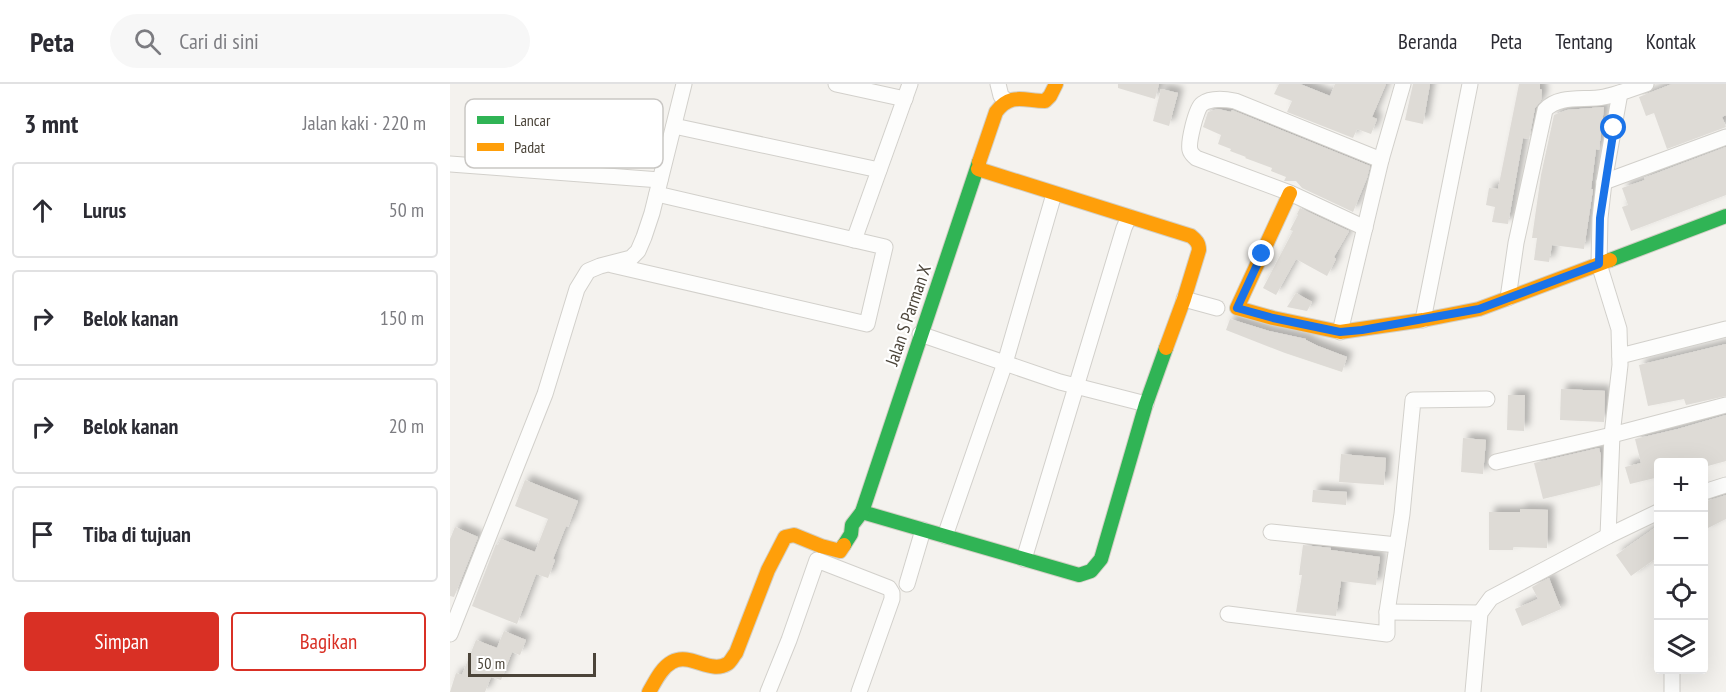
<!DOCTYPE html>
<html lang="id">
<head>
<meta charset="utf-8">
<style>
  :root { --surface:#fff; --page:#f7f7f7; --text:#2b2b33; --muted:#7c7c81; --line:#e1e1e2; --accent:#d93025 }
  body { margin:0; font-family:"PT Sans Narrow",sans-serif; background:var(--page); color:var(--text) }
  .controls { position:absolute; right:18px; bottom:18px; display:grid; overflow:hidden; border-radius:6px; box-shadow:0 6px 24px #0002 }
  .controls button { width:54px; height:54px; display:grid; place-items:center; padding:0; border:0; border-bottom:2px solid var(--line); background:var(--surface); color:var(--text); font:30px sans-serif }
  .scale { position:absolute; left:18px; bottom:15px; width:128px; box-sizing:border-box; padding-left:6px; border:3px solid #4b4439; border-top:0; font-size:16px; line-height:21px; white-space:nowrap; color:#4b4439; -webkit-text-stroke:4px #fff; paint-order:stroke }
  .stop { position:absolute; width:18px; height:18px; margin:-14px; border:4px solid #1a73e8; border-radius:50%; background:#fff }
  .stop.end { background:#1a73e8; border-color:#fff; box-shadow:0 2px 6px #0008 }
  .list { margin:0; padding:0; list-style:none }
  h2 { display:flex; justify-content:space-between; align-items:center; height:78px; margin:0; padding:0 24px; font-size:26px }
  h2 small { font-size:20px; font-weight:400; color:var(--muted) }
  .list li { display:grid; grid-template-columns:39px 1fr auto; gap:18px; align-items:center; box-sizing:border-box; height:96px; margin:0 12px 12px; padding:0 12px; border:2px solid var(--line); border-radius:6px }
  .list b { display:block; font-size:22px; white-space:nowrap }
  .list em { font-size:20px; font-style:normal; color:var(--muted) }
  .actions { display:flex; gap:12px; padding:18px 24px }
  .actions a { flex:1; padding:14px 0; border:2px solid var(--accent); border-radius:6px; text-align:center; font-size:21px; color:var(--accent) }
  .actions .main { background:var(--accent); color:#fff }
  .icon { flex:none; width:33px; height:33px; fill:none; stroke:currentColor; stroke-width:2; stroke-linecap:round; stroke-linejoin:round }
  .map { position:relative; flex:none; width:1276px; height:608px; overflow:hidden }
  header { display:flex; align-items:center; gap:36px; box-sizing:border-box; height:84px; padding:0 30px; background:var(--surface); border-bottom:2px solid var(--line) }
  header strong { font-size:28px }
  nav { display:flex; gap:33px; margin-inline-start:auto; font-size:21px }
  .search { width:420px; height:54px; background:var(--page); display:flex; align-items:center; gap:15px; box-sizing:border-box; padding:0 21px; border-radius:33px; color:var(--muted); font-size:22px }
  main { display:flex }
  aside { flex:1; background:var(--surface) }
  .map>svg:first-child { display:block }
  .building { fill:#dedbd6; filter:url(#shadow) }
  .lines { fill:none; stroke-linecap:round; stroke-linejoin:round }
  .street-casing { stroke:#d2d0cb; stroke-width:17 }
  .fast-casing { stroke:#d3cfc5; stroke-width:16 }
  .slow-casing { stroke:#d3cfc5; stroke-width:16 }
  .street { stroke:#fdfdfc; stroke-width:15 }
  .fast { stroke:#30b455; stroke-width:14 }
  .slow { stroke:#ff9f0a; stroke-width:14 }
  .route { stroke:#1a73e8; stroke-width:8 }
  .labels { text-anchor:middle; dominant-baseline:central; stroke-width:4.5; stroke-linejoin:round; paint-order:stroke }
  .street-label { font-size:18px; fill:#4b4439; stroke:#fff }
  .key { fill:#fff; stroke:#c9c7c4; stroke-width:1.5 }
  .key-label { font-size:16px; fill:#4b4439 }
</style>
</head>
<body>
<header>
<strong>Peta</strong>
<div class="search"><svg class="icon" aria-label="search" viewBox="0 0 24 24"><circle cx="10" cy="10" r="6"/><path d="M15 15l6 6"/></svg>Cari di sini</div>
<nav><a>Beranda</a><a>Peta</a><a>Tentang</a><a>Kontak</a></nav>
</header>
<main>
<aside>
<h2>3 mnt<small>Jalan kaki · 220 m</small></h2>
<ul class="list">
<li><svg class="icon" aria-label="ahead" viewBox="0 0 24 24"><path d="M12 20V5M6 11l6-6 6 6"/></svg><div><b>Lurus</b></div><em>50 m</em></li>
<li><svg class="icon" aria-label="right" viewBox="0 0 24 24"><path d="M7 20v-9h11M14 6l5 5-5 5"/></svg><div><b>Belok kanan</b></div><em>150 m</em></li>
<li><svg class="icon" aria-label="right" viewBox="0 0 24 24"><path d="M7 20v-9h11M14 6l5 5-5 5"/></svg><div><b>Belok kanan</b></div><em>20 m</em></li>
<li><svg class="icon" aria-label="arrive" viewBox="0 0 24 24"><path d="M6 21V4h12l-3 4 3 4H6"/></svg><div><b>Tiba di tujuan</b></div></li>
</ul>
<div class="actions"><a class="main">Simpan</a><a>Bagikan</a></div>
</aside>
<div class="map">
<svg width="1276" height="608" viewBox="0 0 1276 608">
  <defs>
    <filter id="shadow"><feDropShadow dx="5.5" dy="-5.5" stdDeviation="3" flood-color="#0004"/></filter>
  </defs>
  <rect width="100%" height="100%" fill="#f4f2ee"/>
  <g class="building">
    <path d="M668 0H709L705 15 668 4Z"/>
    <path d="M829 0H850L880 12 885 0H936L922 33 927 35 921 50 907 45 903 54 837 28 842 17 824 10Z"/>
    <path d="M963 0H980L973 40 955 36Z"/>
    <path d="M1069 0H1090V5L1092 6 1091 16 1085 24 1079 55 1073 54 1058 140 1042 138 1045 123 1036 121 1039 104 1048 105Z"/>
    <path d="M1222 0H1276V31L1272 33 1276 43 1217 65 1204 29 1196 32 1189 13Z"/>
    <path d="M711 5 728 9 719 42 703 37Z"/>
    <path d="M1154 23 1149 66 1146 65 1141 105H1143L1134 165 1102 161 1099 178 1084 176 1087 154H1082L1091 91 1104 31 1117 26Z"/>
    <path d="M768 25 781 28 782 26 920 82 917 94 903 128 852 104 846 97H834L836 93 821 87 822 84 795 74 796 73 780 67 781 65 768 60 771 51 753 43 758 28Z"/>
    <path d="M1276 63V111L1181 147 1172 123 1178 121 1172 104 1195 96 1194 94Z"/>
    <path d="M850 124 899 147 884 173 886 175 877 192 846 175 826 211 813 204 843 147 840 146 848 131 847 130Z"/>
    <path d="M846 209 862 218 857 227 837 223Z"/>
    <path d="M780 235 819 247 856 255V256L868 262 897 273 892 288 835 269 776 246Z"/>
    <path d="M1276 260V312L1236 321 1234 315 1198 322 1189 281Z"/>
    <path d="M1111 305 1155 307 1154 338 1110 336Z"/>
    <path d="M1058 311H1075L1074 347 1057 346Z"/>
    <path d="M1276 331V377L1254 383V378H1209V393L1180 400 1175 383 1191 379 1185 355 1228 345Z"/>
    <path d="M1013 354 1036 356 1033 390 1011 388Z"/>
    <path d="M1149 364 1151 372 1150 401 1093 415 1084 379Z"/>
    <path d="M891 370 936 374 934 401 889 398Z"/>
    <path d="M75 396 128 417 118 443 116 442 103 475 105 476 98 494 86 490 67 540 22 522 46 460 48 461 51 455 85 468 98 435 65 422Z"/>
    <path d="M863 406 897 408 896 421 862 418Z"/>
    <path d="M1276 411V435L1254 446V418Z"/>
    <path d="M1070 425 1098 426 1097 464 1063 463V466H1039V428H1070Z"/>
    <path d="M1209 441V472L1181 492 1166 471Z"/>
    <path d="M5 443 28 453 4 513 0 512V455Z"/>
    <path d="M853 461 881 464V466L930 473 926 501 891 497 886 532 846 528 852 491H849Z"/>
    <path d="M1099 494 1111 525 1072 542 1065 525 1088 515 1082 503Z"/>
    <path d="M54 547 76 556 70 571 62 568 51 596 41 593 35 608H0L6 589 12 591 26 556 47 564Z"/>
  </g>
  <g class="lines">
    <g class="street-casing">
      <g id="street">
        <path d="M386 0 455 15"/>
        <path d="M548 0 551 12 556 16"/>
        <path d="M224 42 429 86"/>
        <path d="M0 80 210 96"/>
        <path d="M1154 98 1276 53"/>
        <path d="M915 144 840 109 746 74C743 71 741 70 740 66 738 59 746 24 752 20 760 14 775 15 785 17L931 76"/>
        <path d="M404 156 460 0"/>
        <path d="M162 181 417 240 435 163 207 110"/>
        <path d="M1058 214 1066 159 1095 26C1109 10 1135 17 1154 13 1168 10 1182 5 1196 0"/>
        <path d="M734 215 767 224"/>
        <path d="M973 236 1020 0"/>
        <path d="M890 248 931 76 953 0"/>
        <path d="M470 250 610 298 696 320"/>
        <path d="M1170 272 1276 245"/>
        <path d="M1046 378 1162 351 1276 321"/>
        <path d="M1254 408 1276 401"/>
        <path d="M821 448 947 461"/>
        <path d="M495 452 555 279 604 110"/>
        <path d="M1158 452 1162 351 1170 281 1169 245 1149 180 1150 134 1154 98 1170 9"/>
        <path d="M574 475 674 144 679 133"/>
        <path d="M457 500 473 446"/>
        <path d="M937 528 1030 529"/>
        <path d="M778 530 937 550V528L952 430 963 316 1037 315"/>
        <path d="M0 550 95 310 127 205 138 187 150 182 181 174 188 167 194 153 202 129 234 0"/>
        <path d="M1222 586V608"/>
        <path d="M318 608 339 556 367 476 439 504 442 509V515L409 608"/>
        <path d="M1023 608 1030 529 1041 514 1158 452 1208 428"/>
      </g>
    </g>
    <g class="fast-casing">
      <g id="fast">
        <path d="M1160 176 1276 132"/>
        <path d="M412 428 629 491 641 487 651 475 696 320 716 264"/>
        <path d="M394 461 401 450 402 441 412 428 529 78"/>
      </g>
    </g>
    <g class="slow-casing">
      <g id="slow">
        <path d="M529 78 546 28C561 8 574 17 595 17L600 12 606 0"/>
        <path d="M528 85 741 152C746 156 749 159 749 166L734 215 716 264"/>
        <path d="M840 109 787 224 823 234 890 248 973 236 1029 225 1160 176"/>
        <path d="M199 608C205 598 211 584 222 578 240 568 260 590 277 580 281 578 283 572 286 569L318 486 335 453 344 451 371 462 390 467 394 461"/>
      </g>
    </g>
    <use href="#street" class="street"/>
    <use href="#fast" class="fast"/>
    <use href="#slow" class="slow"/>
  </g>
  <g class="lines">
    <path class="route" d="M812 170 787 224 823 234 890 248 912 246 1029 225 1149 180 1150 134 1164 44"/>
  </g>
  <g class="labels">
    <g class="street-label">
      <text transform="translate(458 231) rotate(-71)">Jalan S Parman X</text>
    </g>
  </g>
  <rect x="15" y="15" width="198" height="69" rx="9" class="key"/>
  <rect x="27" y="32" width="27" height="8" fill="#30b455"/>
  <rect x="27" y="59" width="27" height="8" fill="#ff9f0a"/>
  <g class="key-label">
    <text x="64" y="42">Lancar</text>
    <text x="64" y="69">Padat</text>
  </g>
</svg>
<div class="controls">
<button>+</button>
<button>−</button>
<button><svg class="icon" aria-label="locate" viewBox="0 0 24 24"><circle cx="12" cy="12" r="6"/><path d="M12 2v4M12 18v4M2 12h4M18 12h4"/></svg></button>
<button><svg class="icon" aria-label="layers" viewBox="0 0 24 24"><path d="M12 4l9 5-9 5-9-5zM3 14l9 5 9-5"/></svg></button>
</div>
<div class="scale">50 m</div>
<div class="stop" style="left:1164px;top:44px"></div>
<div class="stop end" style="left:812px;top:170px"></div>
</div>
</main>
</body>
</html>
